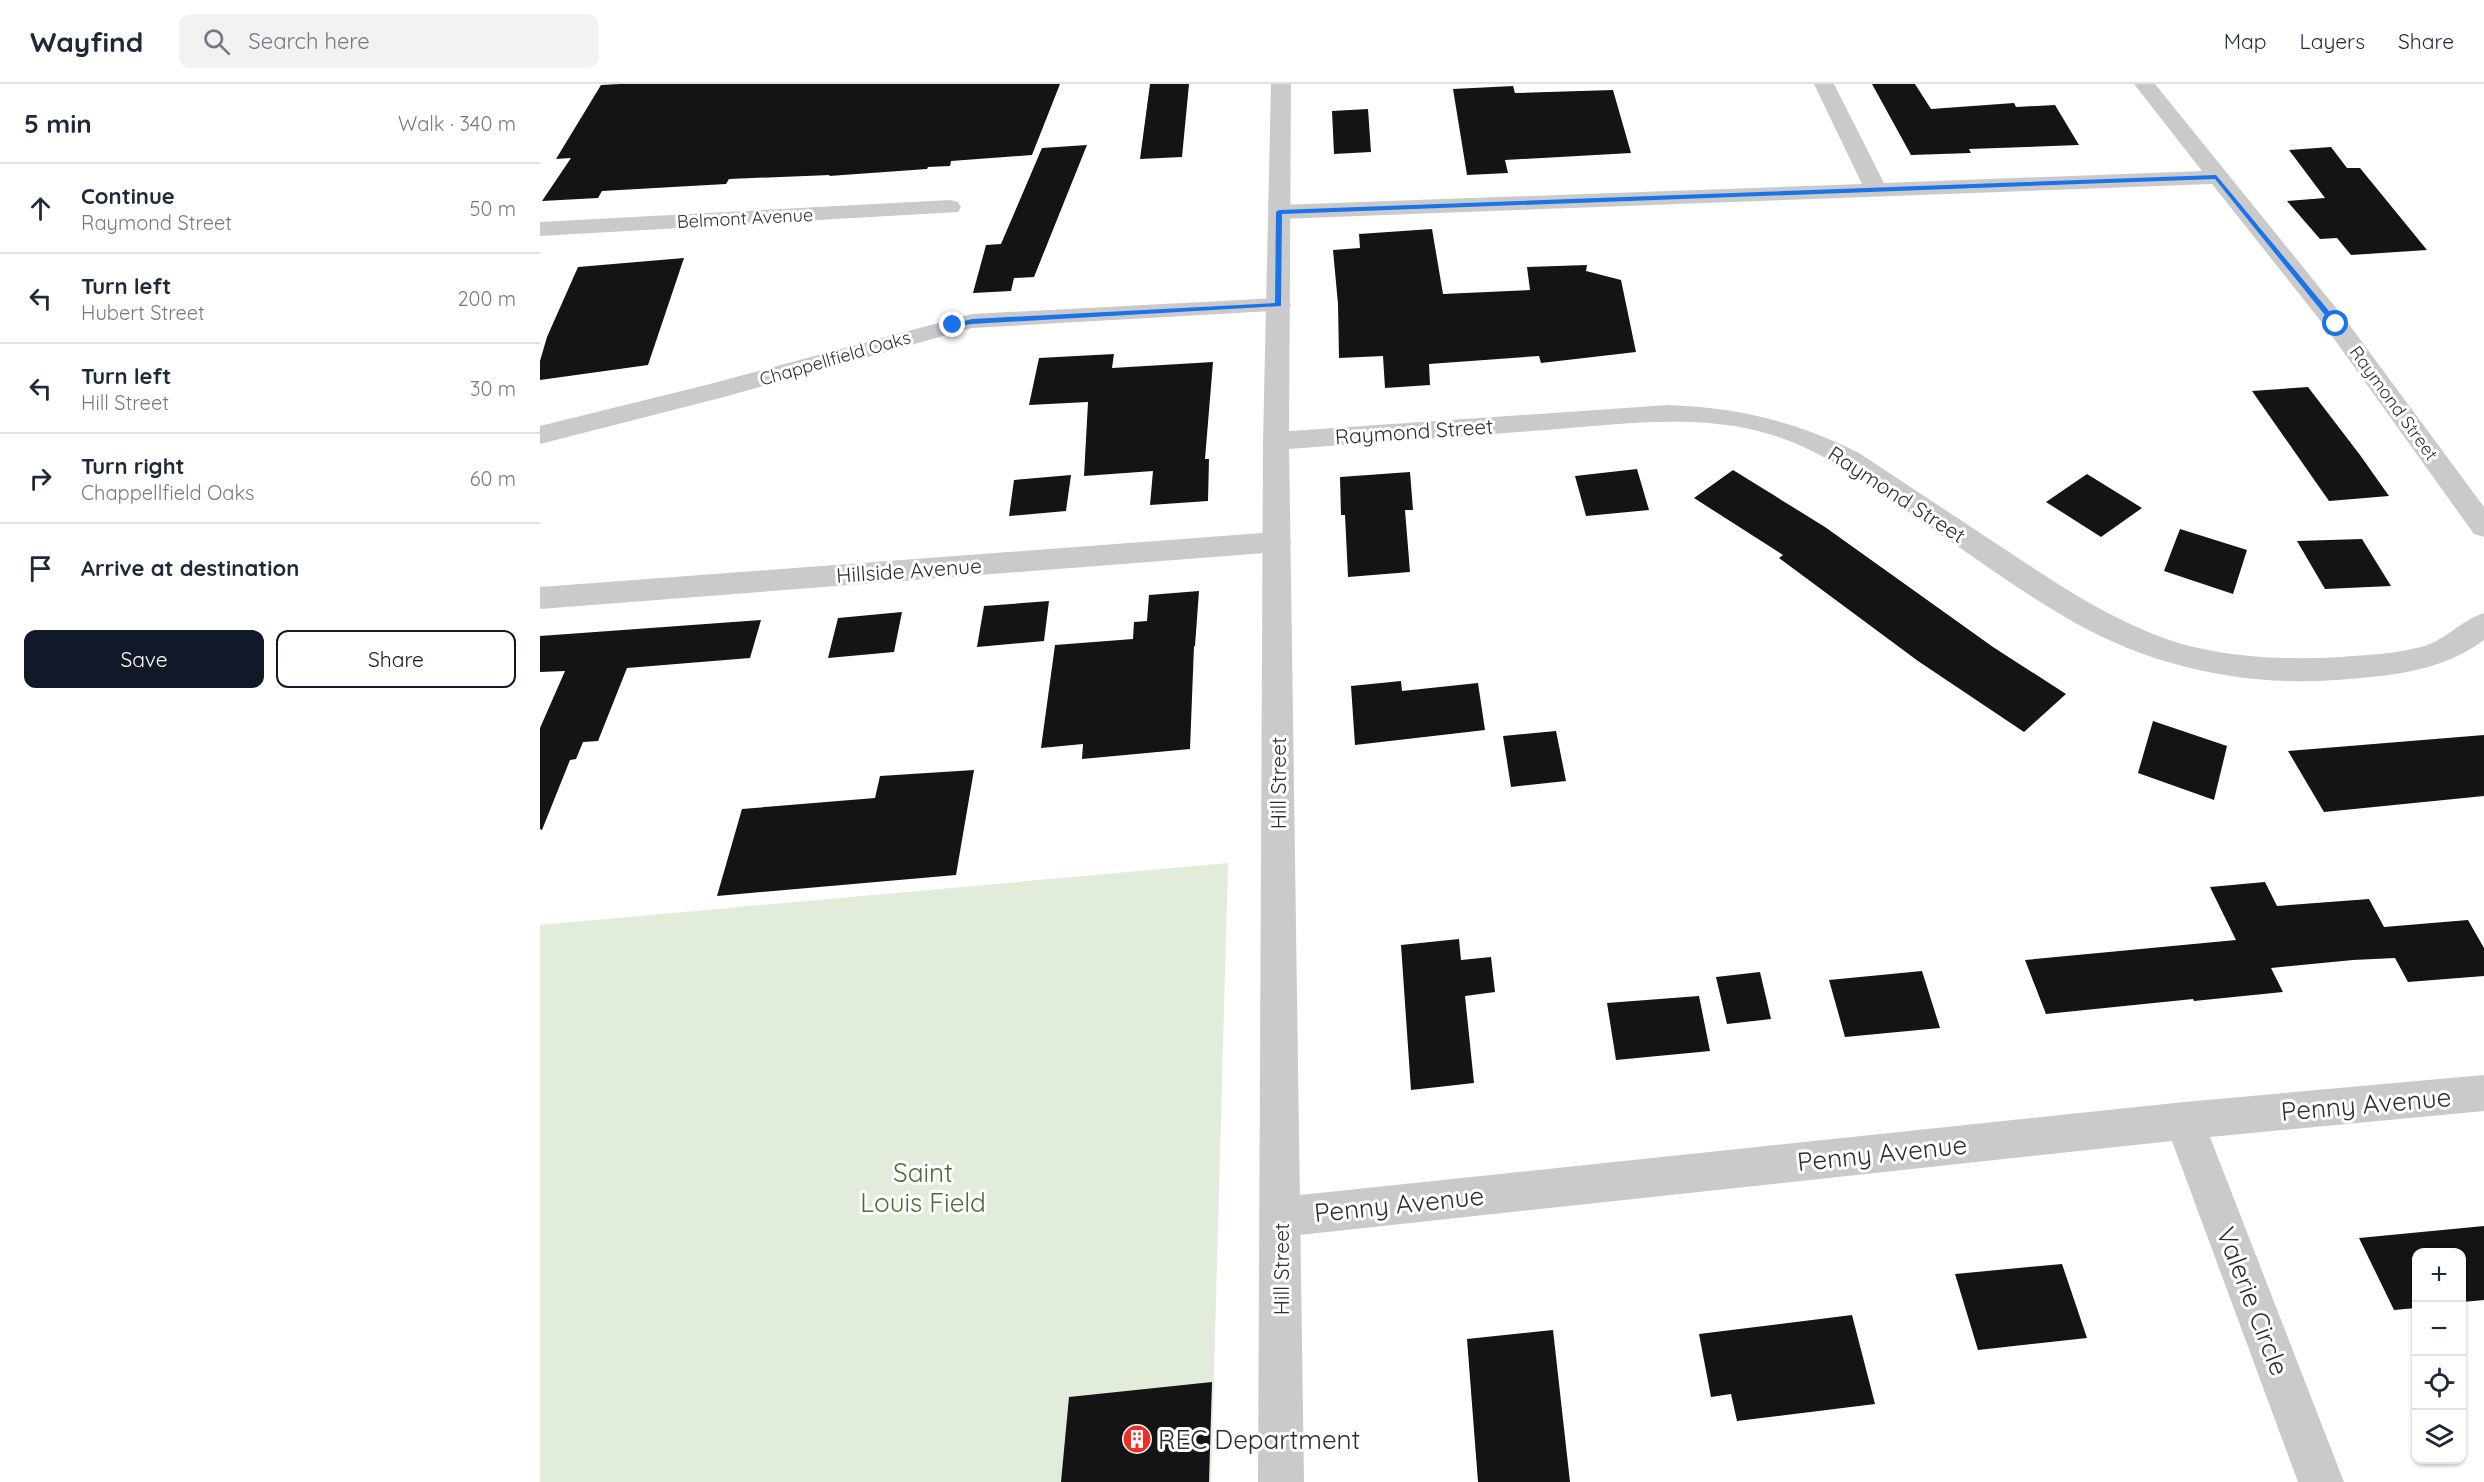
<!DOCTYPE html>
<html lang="en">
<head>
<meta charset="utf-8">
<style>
  :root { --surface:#fff; --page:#f2f2f3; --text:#1f2937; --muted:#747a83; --line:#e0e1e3; --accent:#111827 }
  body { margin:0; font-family:Quicksand,sans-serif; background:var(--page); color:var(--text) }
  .controls { position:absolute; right:18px; bottom:18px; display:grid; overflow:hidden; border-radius:12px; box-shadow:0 2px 4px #0004 }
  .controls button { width:54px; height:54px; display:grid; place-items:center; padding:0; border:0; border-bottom:2px solid var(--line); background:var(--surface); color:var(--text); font:30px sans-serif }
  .stop { position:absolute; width:18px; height:18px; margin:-14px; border:4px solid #1a73e8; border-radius:50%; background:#fff }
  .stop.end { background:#1a73e8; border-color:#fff; box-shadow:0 2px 6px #0008 }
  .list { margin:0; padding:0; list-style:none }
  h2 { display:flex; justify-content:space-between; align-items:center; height:78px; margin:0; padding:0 24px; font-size:26px }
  h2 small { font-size:20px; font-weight:400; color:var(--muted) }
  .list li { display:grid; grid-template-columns:39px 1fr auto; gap:18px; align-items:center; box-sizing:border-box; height:90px; padding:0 24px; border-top:2px solid var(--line) }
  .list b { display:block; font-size:22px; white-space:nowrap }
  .list p { margin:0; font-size:20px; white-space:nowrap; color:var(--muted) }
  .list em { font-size:20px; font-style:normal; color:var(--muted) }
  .actions { display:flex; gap:12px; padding:18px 24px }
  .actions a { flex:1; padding:14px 0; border:2px solid var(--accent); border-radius:12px; text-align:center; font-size:21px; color:var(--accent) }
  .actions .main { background:var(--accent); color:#fff }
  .icon { flex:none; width:33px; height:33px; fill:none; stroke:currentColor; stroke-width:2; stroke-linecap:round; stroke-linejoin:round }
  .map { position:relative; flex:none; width:1944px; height:1398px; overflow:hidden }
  header { display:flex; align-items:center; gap:36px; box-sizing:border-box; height:84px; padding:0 30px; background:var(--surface); border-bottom:2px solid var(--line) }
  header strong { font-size:28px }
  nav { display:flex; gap:33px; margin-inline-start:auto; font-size:21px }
  .search { width:420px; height:54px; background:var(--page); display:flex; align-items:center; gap:15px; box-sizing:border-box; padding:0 21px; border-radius:12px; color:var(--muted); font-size:22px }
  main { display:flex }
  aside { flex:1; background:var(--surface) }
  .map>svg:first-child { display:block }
  .green { fill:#e1ecda }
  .building { fill:#141414 }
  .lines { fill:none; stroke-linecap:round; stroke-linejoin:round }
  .minor { fill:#cacaca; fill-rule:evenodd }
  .tertiary { fill:#cacaca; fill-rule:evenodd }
  .route { fill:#1a73e8 }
  .labels { text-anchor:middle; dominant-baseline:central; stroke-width:6; stroke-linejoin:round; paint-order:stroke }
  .far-street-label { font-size:18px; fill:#2d2d2d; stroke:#fff }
  .street-label { font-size:21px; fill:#2d2d2d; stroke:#fff }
  .near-street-label { font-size:26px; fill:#2d2d2d; stroke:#fff }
  .near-park-label { font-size:26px; fill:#4a6c38; stroke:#fff }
  .near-poi-label { font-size:26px; fill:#2d2d2d; stroke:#fff; text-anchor:start }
</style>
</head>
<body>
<header>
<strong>Wayfind</strong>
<div class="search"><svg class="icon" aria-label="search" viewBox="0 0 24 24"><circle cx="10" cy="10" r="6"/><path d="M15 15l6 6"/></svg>Search here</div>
<nav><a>Map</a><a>Layers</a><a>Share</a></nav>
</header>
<main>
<aside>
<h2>5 min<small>Walk · 340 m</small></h2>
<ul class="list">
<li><svg class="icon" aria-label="ahead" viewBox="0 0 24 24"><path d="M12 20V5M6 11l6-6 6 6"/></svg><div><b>Continue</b><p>Raymond Street</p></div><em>50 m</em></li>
<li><svg class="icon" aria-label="left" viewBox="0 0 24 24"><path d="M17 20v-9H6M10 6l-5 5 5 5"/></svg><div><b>Turn left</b><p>Hubert Street</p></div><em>200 m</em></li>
<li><svg class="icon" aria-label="left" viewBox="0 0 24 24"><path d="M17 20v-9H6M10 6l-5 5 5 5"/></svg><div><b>Turn left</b><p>Hill Street</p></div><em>30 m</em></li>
<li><svg class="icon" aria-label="right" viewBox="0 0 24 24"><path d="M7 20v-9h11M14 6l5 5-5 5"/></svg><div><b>Turn right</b><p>Chappellfield Oaks</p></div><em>60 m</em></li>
<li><svg class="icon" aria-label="arrive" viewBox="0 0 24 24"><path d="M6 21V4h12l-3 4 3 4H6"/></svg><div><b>Arrive at destination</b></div></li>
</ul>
<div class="actions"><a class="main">Save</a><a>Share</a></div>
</aside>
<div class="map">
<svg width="1944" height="1398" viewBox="0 0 1944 1398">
  <rect width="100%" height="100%" fill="#fff"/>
  <path class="green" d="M688 779 671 1398H0V841Z"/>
  <g class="building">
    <path d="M80 0H520L492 71 411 77 410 82 388 83 387 85 289 92 290 91 189 95 186 100 62 107 58 114 2 117 31 74 16 75 61 1Z"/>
    <path d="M610 0H649L642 73 600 75Z"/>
    <path d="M1332 0H1375L1391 25 1474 19 1476 23 1515 21 1539 61 1429 65 1431 69 1371 71Z"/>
    <path d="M973 2 975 9 1073 6 1091 69 965 76 968 89 927 91 913 5Z"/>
    <path d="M828 25 831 68 794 70 792 27Z"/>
    <path d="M547 61 494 193 474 194 471 207 433 209 446 161 461 160 502 64Z"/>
    <path d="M1791 63 1807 84H1820L1887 166 1811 171 1797 154 1780 155 1747 117 1785 114 1749 66Z"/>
    <path d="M892 145 903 210 990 206 987 183 1047 181 1046 187 1081 196 1096 268 1001 279 999 272 889 280 890 301 845 304 843 272 799 274 798 220 793 166 820 164 819 150Z"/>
    <path d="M144 174 108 281 0 296V277L7 253 38 183Z"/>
    <path d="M574 270 572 284 673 278 665 375H669L668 417 610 421 613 387 544 392 548 318 489 321 499 274Z"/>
    <path d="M1768 303 1820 371 1849 412 1789 417 1712 307Z"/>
    <path d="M1097 385 1109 426 1046 432 1035 392Z"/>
    <path d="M1193 386 1285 443 1453 563 1526 610 1484 648 1378 577 1239 474 1243 471 1154 414Z"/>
    <path d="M870 388 873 426H865L870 488 808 493 805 431H801L800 393Z"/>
    <path d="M1547 390 1602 424 1561 453 1506 418Z"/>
    <path d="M531 391 526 427 469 432 474 396Z"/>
    <path d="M1640 445 1707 466 1693 510 1624 487Z"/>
    <path d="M1822 455 1851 502 1785 505 1757 457Z"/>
    <path d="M659 507 655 562H654L650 665 542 675 543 660 501 664 515 561 593 555 594 538 607 537 609 511Z"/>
    <path d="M509 517 504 557 437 563 444 522Z"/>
    <path d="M362 528 354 568 288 574 298 534Z"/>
    <path d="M221 536 210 574 87 584 58 657 43 658 36 675 30 676 2 746 0 745V644L25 587 0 588V552Z"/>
    <path d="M861 597 862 607 938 599 945 646 815 661 811 602Z"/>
    <path d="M1613 637 1687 662 1674 716 1598 689Z"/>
    <path d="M1016 647 1026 697 971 703 963 652Z"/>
    <path d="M1944 651V712L1784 728 1748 667Z"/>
    <path d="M434 686 416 791 177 812 202 725 335 714 340 692Z"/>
    <path d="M1725 798 1737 822 1829 815 1844 843 1928 836 1944 864V892L1868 898 1855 874 1813 876 1731 884 1743 908 1654 917 1653 915 1506 930 1485 876 1696 856 1670 803Z"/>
    <path d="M919 855 921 876 951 873 955 908 925 912 934 999 871 1006 861 861Z"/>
    <path d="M1382 887 1400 944 1305 953 1289 896Z"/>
    <path d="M1220 888 1231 935 1187 940 1176 893Z"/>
    <path d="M1159 912 1170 967 1076 976 1067 919Z"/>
    <path d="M1944 1142V1216L1922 1218V1168H1876V1224L1854 1226 1819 1154Z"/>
    <path d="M1522 1180 1547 1254 1438 1266 1415 1190Z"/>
    <path d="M1312 1231 1335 1320 1197 1337 1191 1310 1171 1313 1159 1250Z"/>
    <path d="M1013 1246 1030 1398H938L927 1255Z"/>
    <path d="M672 1298 669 1398H521L529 1313Z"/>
  </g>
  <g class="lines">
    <g class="minor">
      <path d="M1274 0H1294L1344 99 1662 87 1594 0H1615L1805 235 1944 423V453L1934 450 1787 245 1672 100 739 135 731 133 728 128 731 123 739 121 1322 100Z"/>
      <path d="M410 116 418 118 421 123 418 128 0 152V138Z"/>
      <path d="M739 214 748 216 751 221 748 226 432 244 184 313 0 360V342L170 300 432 230Z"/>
      <path d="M1128 321C1197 323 1257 338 1319 369 1368 401 1417 434 1466 466 1522 503 1577 540 1642 560 1692 574 1747 576 1800 573 1826 571 1855 570 1881 563 1905 557 1921 536 1944 529V556C1901 588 1849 592 1797 596 1700 603 1603 581 1520 530 1468 499 1420 463 1370 429 1322 396 1275 361 1218 347 1148 330 1076 341 1006 346 916 353 826 359 736 366L727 363 723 357 727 351 736 348Z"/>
      <path d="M737 448 747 451 751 458 747 465 737 468 0 525V503Z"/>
      <path d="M1944 991V1027L1670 1053 1804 1398H1758L1632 1057 741 1153 727 1147 721 1133 727 1119 741 1113 1644 1018Z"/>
    </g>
    <path class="tertiary" d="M731 0H751L749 357 764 1398H718L723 357Z"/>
  </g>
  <path class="route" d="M1676 91 1798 238V241H1793L1675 95 742 130 741 222 432 240 413 243 409 241 432 235 735 219 736 128 739 126Z"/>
  <defs>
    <g id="building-disc" transform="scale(1.5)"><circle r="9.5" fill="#f12e23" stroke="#fff"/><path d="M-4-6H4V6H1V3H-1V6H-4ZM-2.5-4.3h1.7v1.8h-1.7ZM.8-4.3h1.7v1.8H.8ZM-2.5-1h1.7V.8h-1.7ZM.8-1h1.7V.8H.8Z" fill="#fff"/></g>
  </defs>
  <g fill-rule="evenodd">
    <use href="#building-disc" x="597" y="1355"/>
  </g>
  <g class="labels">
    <g class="far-street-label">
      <text transform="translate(205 134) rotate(-3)">Belmont Avenue</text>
      <text transform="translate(295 274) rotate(-16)">Chappellfield Oaks</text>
      <text transform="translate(1854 319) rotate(54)">Raymond Street</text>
    </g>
    <g class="street-label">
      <text transform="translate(874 347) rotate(-4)">Raymond Street</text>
      <text transform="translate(1357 410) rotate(33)">Raymond Street</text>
      <text transform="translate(369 486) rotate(-4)">Hillside Avenue</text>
      <text transform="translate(738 699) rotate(-90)">Hill Street</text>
      <text transform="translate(741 1185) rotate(-90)">Hill Street</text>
    </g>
    <g class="near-street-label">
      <text transform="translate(1826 1020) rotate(-5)">Penny Avenue</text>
      <text transform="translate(1342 1069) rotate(-6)">Penny Avenue</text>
      <text transform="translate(859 1120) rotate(-6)">Penny Avenue</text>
      <text transform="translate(1713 1217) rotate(69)">Valerie Circle</text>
    </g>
    <g class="near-park-label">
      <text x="383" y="1088">Saint<tspan x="383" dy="30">Louis Field</tspan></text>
    </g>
    <g class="near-poi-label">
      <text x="618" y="1355">REC Department</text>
    </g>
  </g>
</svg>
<div class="controls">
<button>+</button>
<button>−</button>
<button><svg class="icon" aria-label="locate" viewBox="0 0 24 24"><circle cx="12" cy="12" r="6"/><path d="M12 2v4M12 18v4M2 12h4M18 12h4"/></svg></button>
<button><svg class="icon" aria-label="layers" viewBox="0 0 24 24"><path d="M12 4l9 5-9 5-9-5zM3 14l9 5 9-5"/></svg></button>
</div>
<div class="stop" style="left:1796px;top:240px"></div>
<div class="stop end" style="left:413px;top:241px"></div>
</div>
</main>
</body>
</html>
